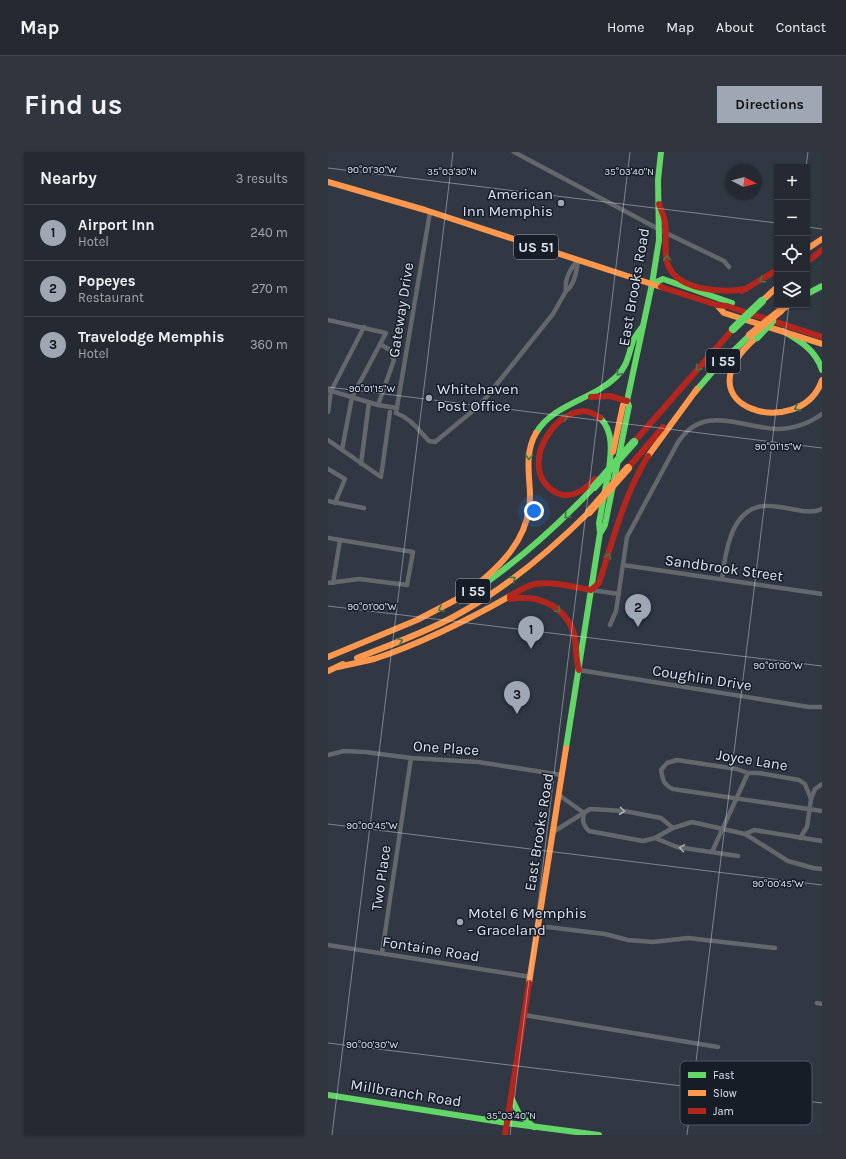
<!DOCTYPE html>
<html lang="en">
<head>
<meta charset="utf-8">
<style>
  :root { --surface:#252932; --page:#31353e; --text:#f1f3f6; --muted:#a3a6ac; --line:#42454d; --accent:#a0a7b4 }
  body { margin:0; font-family:Karla,sans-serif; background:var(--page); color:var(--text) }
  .controls { position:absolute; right:12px; top:12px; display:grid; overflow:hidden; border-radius:0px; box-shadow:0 1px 3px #0004 }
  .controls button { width:36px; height:36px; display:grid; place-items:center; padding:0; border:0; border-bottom:1px solid var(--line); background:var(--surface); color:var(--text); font:20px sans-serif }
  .compass { position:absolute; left:398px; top:12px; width:36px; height:36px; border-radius:50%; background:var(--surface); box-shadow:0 1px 3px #0004; rotate:97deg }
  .you { position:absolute; left:206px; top:359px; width:14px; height:14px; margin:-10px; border:3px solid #fff; border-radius:50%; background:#1a73e8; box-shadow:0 0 0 6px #1a73e833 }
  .badge { display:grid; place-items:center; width:26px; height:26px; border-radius:50%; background:var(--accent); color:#111; font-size:13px; font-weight:700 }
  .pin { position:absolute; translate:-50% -33px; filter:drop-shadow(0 1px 2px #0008) }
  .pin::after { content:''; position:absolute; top:21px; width:14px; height:12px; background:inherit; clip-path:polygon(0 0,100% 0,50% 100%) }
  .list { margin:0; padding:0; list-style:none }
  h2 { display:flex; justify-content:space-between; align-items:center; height:52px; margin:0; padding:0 16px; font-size:17px }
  h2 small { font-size:13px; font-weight:400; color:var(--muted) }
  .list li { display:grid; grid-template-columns:26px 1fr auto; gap:12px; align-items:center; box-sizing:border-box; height:56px; padding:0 16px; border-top:1px solid var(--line) }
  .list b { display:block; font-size:15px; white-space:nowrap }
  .list p { margin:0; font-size:13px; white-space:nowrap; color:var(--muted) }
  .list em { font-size:13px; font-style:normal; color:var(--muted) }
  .icon { flex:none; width:22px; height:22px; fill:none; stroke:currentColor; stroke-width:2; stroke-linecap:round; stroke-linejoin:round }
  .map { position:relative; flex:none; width:494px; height:983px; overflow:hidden; border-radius:0px }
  header { display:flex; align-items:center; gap:24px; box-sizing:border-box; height:56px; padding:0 20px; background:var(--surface); border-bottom:1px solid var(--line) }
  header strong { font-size:19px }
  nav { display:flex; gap:22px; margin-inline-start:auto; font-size:14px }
  .intro { display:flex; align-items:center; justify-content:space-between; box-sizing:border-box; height:96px; padding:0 24px }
  h1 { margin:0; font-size:28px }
  .button { padding:10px 18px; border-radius:0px; background:var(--accent); color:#111; font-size:14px; font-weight:700 }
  main { display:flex; gap:24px; padding:0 24px }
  aside { flex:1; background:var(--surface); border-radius:0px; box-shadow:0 1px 3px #0004 }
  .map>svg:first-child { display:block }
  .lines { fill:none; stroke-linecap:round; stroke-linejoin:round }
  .street { stroke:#64676c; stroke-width:4.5 }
  .fast { stroke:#63d668; stroke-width:6 }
  .slow { stroke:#ff974d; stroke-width:6 }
  .jam { stroke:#b3261e; stroke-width:6 }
  .fast-bridge { stroke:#63d668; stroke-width:8 }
  .slow-bridge { stroke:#ff974d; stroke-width:8 }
  .oneway { stroke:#3d7a48 }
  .oneway2 { stroke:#abb2bc }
  .ticks { fill:none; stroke:#dbe4f1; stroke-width:1; stroke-opacity:0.45 }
  .poi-dot { fill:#a0a7b4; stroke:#171d27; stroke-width:1.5 }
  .labels { text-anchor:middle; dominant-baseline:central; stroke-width:3; stroke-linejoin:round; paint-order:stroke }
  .shield { fill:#171d27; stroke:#a0a8b4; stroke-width:1 }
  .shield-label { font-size:14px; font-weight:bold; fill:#dbe4f1 }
  .poi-label { font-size:15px; fill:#dbe4f1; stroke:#171d27; text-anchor:start }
  .street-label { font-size:15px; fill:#dbe4f1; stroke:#171d27 }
  .key { fill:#171d27; stroke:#525964; stroke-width:1 }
  .key-label { font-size:11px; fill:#dbe4f1 }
  .ticks-label { font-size:10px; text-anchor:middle; fill:#dbe4f1; stroke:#171d27; stroke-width:3; stroke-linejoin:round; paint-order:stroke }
</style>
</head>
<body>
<header>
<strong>Map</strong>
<nav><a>Home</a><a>Map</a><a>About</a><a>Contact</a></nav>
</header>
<div class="intro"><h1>Find us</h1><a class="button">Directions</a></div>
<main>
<aside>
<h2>Nearby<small>3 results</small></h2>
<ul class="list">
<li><span class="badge">1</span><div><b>Airport Inn</b><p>Hotel</p></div><em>240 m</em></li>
<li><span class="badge">2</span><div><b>Popeyes</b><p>Restaurant</p></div><em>270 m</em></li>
<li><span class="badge">3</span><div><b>Travelodge Memphis</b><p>Hotel</p></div><em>360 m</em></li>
</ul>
</aside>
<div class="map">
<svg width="494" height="983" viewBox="0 0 494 983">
  <rect width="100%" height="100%" fill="#313743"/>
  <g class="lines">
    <g class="street">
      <path d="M186 0 338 81 396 109 401 115"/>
      <path d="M102 60 68 261C84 267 90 278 101 289L107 290 152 253 225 162 238 139"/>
      <path d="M250 108C249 118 247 133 238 139 236 127 242 117 250 108Z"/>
      <path d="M0 168 58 181 24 245 14 298"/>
      <path d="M0 238 50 253 69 256"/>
      <path d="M50 253 66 208 62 198 52 192"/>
      <path d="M0 260 3 239 36 175"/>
      <path d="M0 288 53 325 62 260"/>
      <path d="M33 312 41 250"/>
      <path d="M0 317 17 327 7 351"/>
      <path d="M0 349 36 356"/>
      <path d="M0 386 85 400 79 433 31 427 0 431"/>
      <path d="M295 413 494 442"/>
      <path d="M394 427C397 403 402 362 430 355 439 352 449 355 458 356 470 358 482 362 494 357"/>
      <path d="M5 431 12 388"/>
      <path d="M263 438 291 442"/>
      <path d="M282 473 288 459 299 385 349 292C374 251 411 275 448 277 464 277 480 272 494 262"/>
      <path d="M251 518 481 555H494"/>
      <path d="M0 603 16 599 37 600 83 606 150 610 234 623"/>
      <path d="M494 632 487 637 483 647 477 632 471 628 431 621H420L409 617 349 608 339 611 333 618C335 628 335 632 345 637L494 659"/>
      <path d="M231 643 256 661"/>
      <path d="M256 661C254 669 255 673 261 679L315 689 327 686 345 676 364 670 417 682 460 709 485 716 494 717"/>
      <path d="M225 680 262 657 296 659 333 666 345 676"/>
      <path d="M417 682 426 678 494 689"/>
      <path d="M327 686 349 695 410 704"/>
      <path d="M472 686 479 675 483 647"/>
      <path d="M384 700 420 621"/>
      <path d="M211 774 277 782 300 788 325 790 360 786 447 796"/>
      <path d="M0 793 203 825"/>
      <path d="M54 801 83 606"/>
      <path d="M489 851 494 852"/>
      <path d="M196 863 390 895"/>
    </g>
    <g class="fast">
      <path d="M324 132 331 88 330 28 333 0"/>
      <path d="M324 132 335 127 404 151"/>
      <path d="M479 142 494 134"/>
      <path d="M455 179C472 189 488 198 494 218"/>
      <path d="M367 240 385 219 422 183"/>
      <path d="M272 266C288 281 282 307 280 326"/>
      <path d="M208 281C225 252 264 248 288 225 300 214 300 203 305 189 307 184 311 179 315 174"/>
      <path d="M273 380 277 373 301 254 299 249 324 132"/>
      <path d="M159 430C198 402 233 370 266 335"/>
      <path d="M238 596 272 381 271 371 280 322"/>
      <path d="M0 943 179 971 271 983"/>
      <path d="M183 945 191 962 206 975"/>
    </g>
    <g class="slow">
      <path d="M0 30 97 58 333 135"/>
      <path d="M479 97 494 87"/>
      <path d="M434 149 449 135"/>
      <path d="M389 153 396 161 494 192"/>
      <path d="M452 159 461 153"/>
      <path d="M429 185C347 255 473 291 494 228"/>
      <path d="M285 300 295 253 299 249"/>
      <path d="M320 304 369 237"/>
      <path d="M133 446C168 417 203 391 202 341 201 320 197 300 208 281"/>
      <path d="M0 505 89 468 137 443"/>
      <path d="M29 506C62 493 96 481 127 464 177 437 221 400 261 360"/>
      <path d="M10 515C22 512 34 510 46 507 94 491 138 469 182 444"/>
      <path d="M0 519 15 512"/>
      <path d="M201 831 238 596"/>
    </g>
    <g class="jam">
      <path d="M331 52C333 58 336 63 337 70 339 83 336 97 339 110 347 139 394 141 418 137"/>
      <path d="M479 110 494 98"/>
      <path d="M333 135 389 153 399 154 494 185"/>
      <path d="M414 139 449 118"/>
      <path d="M263 245 282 244 299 249"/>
      <path d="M306 290 405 177"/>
      <path d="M300 316 335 275"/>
      <path d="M267 327C257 337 244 348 229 341 181 316 238 236 272 266"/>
      <path d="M182 444C190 439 198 434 207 432 225 429 246 435 263 438L271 431C285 388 296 343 320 304"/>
      <path d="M182 447C209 442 237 453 246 482 249 493 247 506 251 518"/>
      <path d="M177 983 201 831"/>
    </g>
    <g class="fast-bridge">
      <path d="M405 177 434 149"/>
      <path d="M429 185 444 169"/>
      <path d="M266 335 306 290"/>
    </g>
    <g class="slow-bridge">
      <path d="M422 183 452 159"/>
      <path d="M261 360 300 316"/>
    </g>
  </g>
  <defs><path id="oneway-chevron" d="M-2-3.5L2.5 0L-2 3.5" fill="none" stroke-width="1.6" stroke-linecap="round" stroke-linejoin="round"/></defs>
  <g class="oneway">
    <use href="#oneway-chevron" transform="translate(339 106) rotate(-95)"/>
    <use href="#oneway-chevron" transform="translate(434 128) rotate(148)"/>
    <use href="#oneway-chevron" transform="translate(370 216) rotate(131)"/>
    <use href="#oneway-chevron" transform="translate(291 221) rotate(129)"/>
    <use href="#oneway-chevron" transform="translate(469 256) rotate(154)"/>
    <use href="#oneway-chevron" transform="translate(237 265) rotate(-31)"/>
    <use href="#oneway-chevron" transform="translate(201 305) rotate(95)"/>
    <use href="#oneway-chevron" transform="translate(239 364) rotate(135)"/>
    <use href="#oneway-chevron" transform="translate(280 404) rotate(-72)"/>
    <use href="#oneway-chevron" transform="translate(185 427) rotate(-36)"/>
    <use href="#oneway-chevron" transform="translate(113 457) rotate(152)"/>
    <use href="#oneway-chevron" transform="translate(230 458) rotate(43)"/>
    <use href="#oneway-chevron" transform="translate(72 489) rotate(-22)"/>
  </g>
  <g class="oneway2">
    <use href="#oneway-chevron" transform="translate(294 659) rotate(7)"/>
    <use href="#oneway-chevron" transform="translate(354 696) rotate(-171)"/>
  </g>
  <path class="ticks" d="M478 15 480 0M0 16 449 71M479 75 494 77M0 235 494 296M0 454 494 514M0 672 494 733M0 891 494 951M4 983 125 0M182 983 302 0M359 983 461 153"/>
  <g class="poi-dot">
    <circle cx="233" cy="51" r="4"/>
    <circle cx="101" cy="246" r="4"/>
    <circle cx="132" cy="770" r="4"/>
  </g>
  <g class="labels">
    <g class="shield">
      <rect x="186" y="83" width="44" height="24" rx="3"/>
      <rect x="378" y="197" width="34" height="24" rx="3"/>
      <rect x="128" y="427" width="34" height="24" rx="3"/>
    </g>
    <g class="shield-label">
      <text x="208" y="95">US 51</text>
      <text x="395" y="209">I 55</text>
      <text x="145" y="439">I 55</text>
    </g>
    <g class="poi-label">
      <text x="225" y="42" text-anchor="end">American<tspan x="225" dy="17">Inn Memphis</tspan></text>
      <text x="109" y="237">Whitehaven<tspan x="109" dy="17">Post Office</tspan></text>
      <text x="140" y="761">Motel 6 Memphis<tspan x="140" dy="17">- Graceland</tspan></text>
    </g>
    <g class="street-label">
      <text transform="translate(306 135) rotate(-80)">East Brooks Road</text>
      <text transform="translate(73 158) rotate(-81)">Gateway Drive</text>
      <text transform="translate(396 416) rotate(8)">Sandbrook Street</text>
      <text transform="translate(374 526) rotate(9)">Coughlin Drive</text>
      <text transform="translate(118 596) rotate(4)">One Place</text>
      <text transform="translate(424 608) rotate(9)">Joyce Lane</text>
      <text transform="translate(211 680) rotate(-81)">East Brooks Road</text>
      <text transform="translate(53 726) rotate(-82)">Two Place</text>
      <text transform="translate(103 797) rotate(9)">Fontaine Road</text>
      <text transform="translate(78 941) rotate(9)">Millbranch Road</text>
    </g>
  </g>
  <rect x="352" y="909" width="132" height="64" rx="6" class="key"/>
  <rect x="360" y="920" width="18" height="6" fill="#63d668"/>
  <rect x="360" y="938" width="18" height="6" fill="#ff974d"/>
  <rect x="360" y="956" width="18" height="6" fill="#b3261e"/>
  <g class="key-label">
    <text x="385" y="927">Fast</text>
    <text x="385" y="945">Slow</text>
    <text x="385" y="963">Jam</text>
  </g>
  <g class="ticks-label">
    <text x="44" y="21">90°01'30"W</text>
    <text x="124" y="23">35°03'30"N</text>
    <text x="301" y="23">35°03'40"N</text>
    <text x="44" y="240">90°01'15"W</text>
    <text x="450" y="298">90°01'15"W</text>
    <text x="44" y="458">90°01'00"W</text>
    <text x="450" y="517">90°01'00"W</text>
    <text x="44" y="677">90°00'45"W</text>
    <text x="450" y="735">90°00'45"W</text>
    <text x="44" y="896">90°00'30"W</text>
    <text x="183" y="967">35°03'40"N</text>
  </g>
</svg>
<div class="controls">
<button>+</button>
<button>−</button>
<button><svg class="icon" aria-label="locate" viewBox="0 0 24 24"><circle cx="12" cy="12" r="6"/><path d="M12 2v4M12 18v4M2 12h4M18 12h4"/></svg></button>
<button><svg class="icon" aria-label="layers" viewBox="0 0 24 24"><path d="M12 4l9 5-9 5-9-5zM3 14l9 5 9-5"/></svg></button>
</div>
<svg class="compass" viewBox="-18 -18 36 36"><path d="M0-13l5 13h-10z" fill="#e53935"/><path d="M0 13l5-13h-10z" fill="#a3a6ac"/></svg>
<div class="you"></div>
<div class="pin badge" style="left:203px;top:497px">1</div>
<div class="pin badge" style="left:310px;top:475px">2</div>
<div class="pin badge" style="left:189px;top:562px">3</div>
</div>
</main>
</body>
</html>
